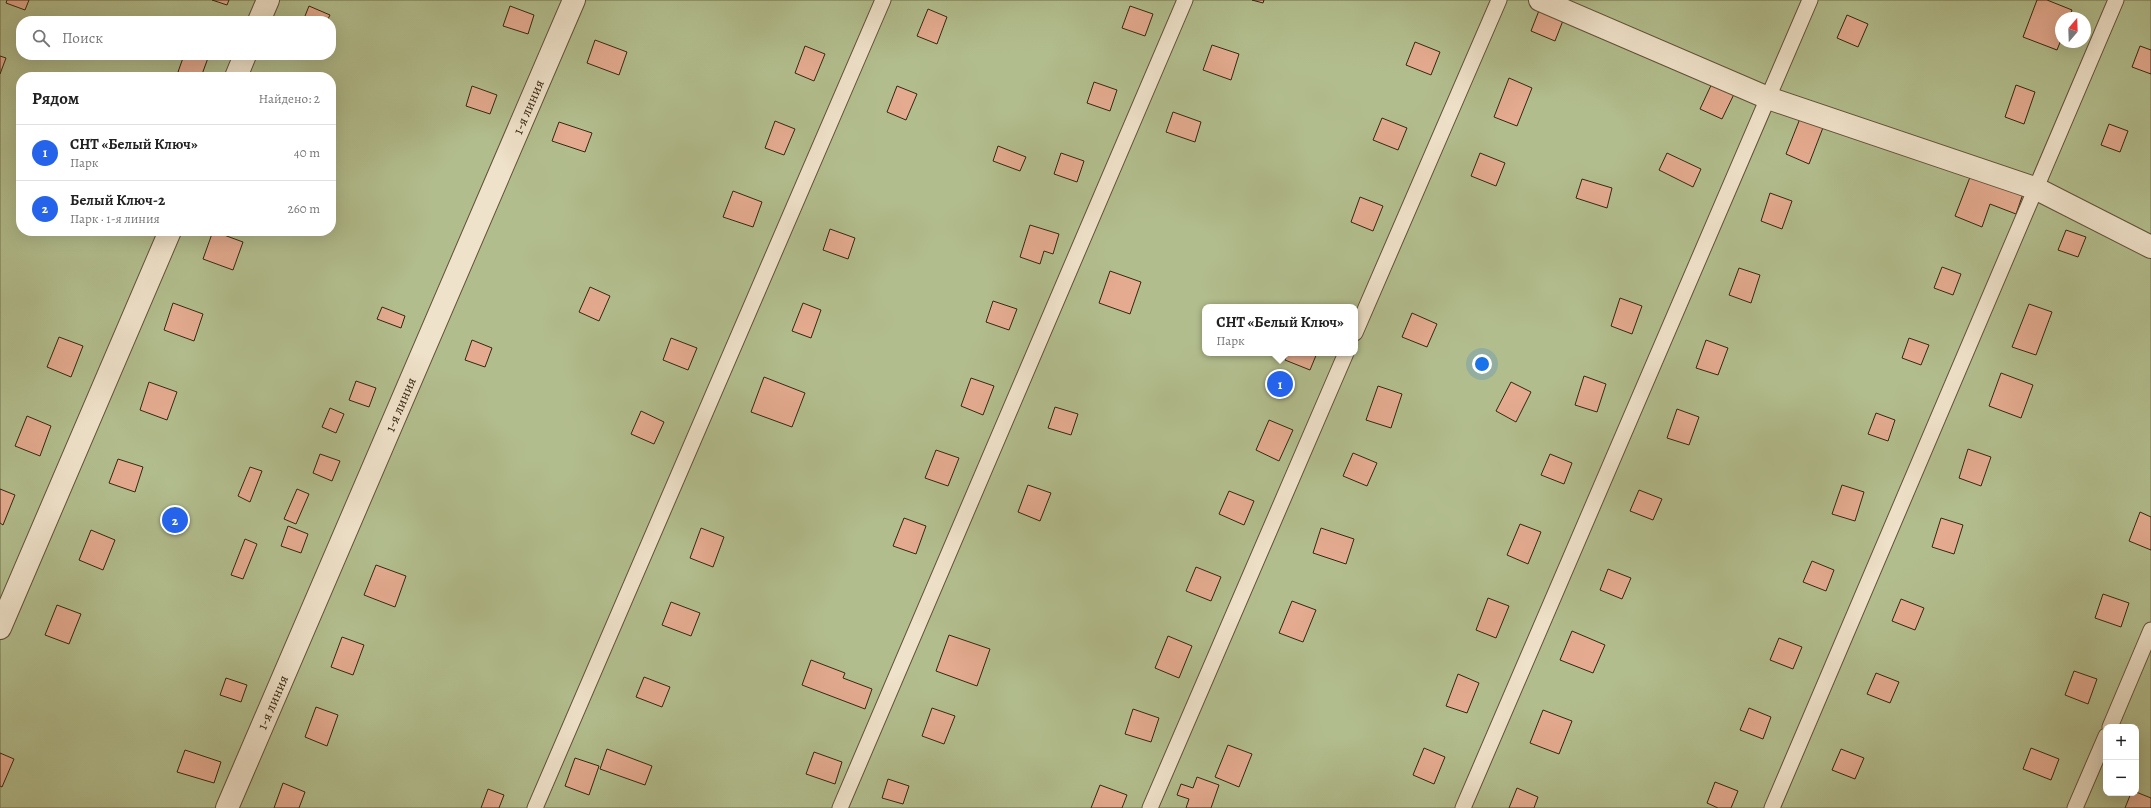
<!DOCTYPE html>
<html lang="ru">
<head>
<meta charset="utf-8">
<style>
  :root { --surface:#fff; --page:#f6f6f6; --text:#222; --muted:#767676; --line:#e0e0e0; --accent:#2563eb }
  body { margin:0; font-family:Alegreya,serif; background:var(--page); color:var(--text) }
  .controls { position:absolute; right:12px; bottom:12px; display:grid; overflow:hidden; border-radius:8px; box-shadow:0 4px 16px #0002 }
  .controls button { width:36px; height:36px; display:grid; place-items:center; padding:0; border:0; border-bottom:1px solid var(--line); background:var(--surface); color:var(--text); font:20px sans-serif }
  .compass { position:absolute; left:2055px; top:12px; width:36px; height:36px; border-radius:50%; background:var(--surface); box-shadow:0 4px 16px #0002; rotate:19deg }
  .you { position:absolute; left:1482px; top:364px; width:14px; height:14px; margin:-10px; border:3px solid #fff; border-radius:50%; background:#1a73e8; box-shadow:0 0 0 6px #1a73e833 }
  .badge { display:grid; place-items:center; width:26px; height:26px; border-radius:50%; background:var(--accent); color:#fff; font-size:13px; font-weight:700 }
  .pin { position:absolute; translate:-50% -50%; border:2px solid #fff; box-shadow:0 1px 4px #0006 }
  .popup { position:absolute; left:1202px; top:304px; width:156px; height:52px; box-sizing:border-box; display:grid; place-content:center; border-radius:8px; background:var(--surface); filter:drop-shadow(0 1px 3px #0005); font-size:13px; white-space:nowrap; color:var(--muted) }
  .popup b { font-size:15px; color:var(--text) }
  .popup::after { content:''; position:absolute; left:50%; top:100%; margin-left:-8px; border:8px solid transparent; border-top-color:var(--surface) }
  .list { margin:0; padding:0; list-style:none }
  h2 { display:flex; justify-content:space-between; align-items:center; height:52px; margin:0; padding:0 16px; font-size:17px }
  h2 small { font-size:13px; font-weight:400; color:var(--muted) }
  .list li { display:grid; grid-template-columns:26px 1fr auto; gap:12px; align-items:center; box-sizing:border-box; height:56px; padding:0 16px; border-top:1px solid var(--line) }
  .list b { display:block; font-size:15px; white-space:nowrap }
  .list p { margin:0; font-size:13px; white-space:nowrap; color:var(--muted) }
  .list em { font-size:13px; font-style:normal; color:var(--muted) }
  .icon { flex:none; width:22px; height:22px; fill:none; stroke:currentColor; stroke-width:2; stroke-linecap:round; stroke-linejoin:round }
  .map { position:relative; flex:none; width:2151px; height:808px; overflow:hidden }
  .search { position:absolute; background:var(--surface); box-shadow:0 4px 16px #0002; left:16px; top:16px; width:320px; height:44px; display:flex; align-items:center; gap:10px; box-sizing:border-box; padding:0 14px; border-radius:16px; color:var(--muted); font-size:15px }
  .panel { position:absolute; background:var(--surface); box-shadow:0 4px 16px #0002; left:16px; top:72px; width:320px; height:164px; border-radius:16px }
  .map>svg:first-child { display:block }
  .green { fill:#b2bd8d; stroke:#74724e; fill-rule:evenodd }
  .building { fill:#e4ab90; stroke:#362610 }
  .lines { fill:none; stroke-linecap:round; stroke-linejoin:round }
  .service-casing { stroke:#625137; stroke-width:17 }
  .minor-casing { stroke:#625137; stroke-width:24 }
  .service { stroke:#efe2ca; stroke-width:15 }
  .minor { stroke:#efe2ca; stroke-width:22 }
  .labels { text-anchor:middle; dominant-baseline:central; stroke-width:3; stroke-linejoin:round; paint-order:stroke }
  .street-label { font-size:14px; fill:#362610; stroke:#efe2ca }
</style>
</head>
<body>
<div class="map">
<svg width="2151" height="808" viewBox="0 0 2151 808">
  <rect width="100%" height="100%" fill="#e7d3ad"/>
  <filter id="stains"><feTurbulence type="fractalNoise" baseFrequency=".005" numOctaves="4"/><feColorMatrix values="0 0 0 0 .2 0 0 0 0 .09 0 0 0 0 .02 0 0 0 .5 -.17"/></filter>
  <radialGradient id="worn" r=".72"><stop offset=".6" stop-color="#630" stop-opacity="0"/><stop offset="1" stop-color="#630" stop-opacity=".3"/></radialGradient>
  <path class="green" d="M0 0H2151V808H0ZM2061 18H2085V42H2061ZM21 21H331V55H21ZM21 77H331V231H21ZM1205 307H1355V353H1205ZM2106 727H2136V793H2106Z"/>
  <g class="building">
    <path d="M7 0H29L25 10 6 3Z"/>
    <path d="M212 0H229L227 5Z"/>
    <path d="M1252 0H1264L1263 3Z"/>
    <path d="M2037 0H2047L2072 10 2069 18H2061V40L2057 50 2023 37Z"/>
    <path d="M309 6 330 15 327 21H303Z"/>
    <path d="M510 6 534 15 528 34 503 26Z"/>
    <path d="M1130 6 1153 14 1145 36 1122 28Z"/>
    <path d="M1540 8 1564 18 1555 41 1531 31Z"/>
    <path d="M928 9 947 17 937 44 917 36Z"/>
    <path d="M1847 15 1868 24 1858 47 1837 38Z"/>
    <path d="M595 40 627 52 619 75 587 63Z"/>
    <path d="M1415 42 1440 52 1431 75 1406 65Z"/>
    <path d="M1212 45 1239 54 1231 80 1203 70Z"/>
    <path d="M805 46 825 54 814 81 795 73Z"/>
    <path d="M2140 46 2151 50V74L2132 67Z"/>
    <path d="M184 55H200L208 58 201 77H192L178 72Z"/>
    <path d="M0 56 6 58 0 74Z"/>
    <path d="M1509 78 1532 88 1517 126 1494 117Z"/>
    <path d="M1714 79 1736 90 1722 119 1700 109Z"/>
    <path d="M1094 82 1117 90 1110 111 1087 103Z"/>
    <path d="M2016 85 2035 92 2024 124 2005 117Z"/>
    <path d="M472 86 497 95 490 114 466 106Z"/>
    <path d="M897 86 917 94 906 120 887 112Z"/>
    <path d="M1173 112 1201 122 1195 142 1166 132Z"/>
    <path d="M1801 116 1824 125 1809 164 1786 154Z"/>
    <path d="M1382 118 1407 128 1398 150 1373 140Z"/>
    <path d="M775 121 795 129 784 155 765 148Z"/>
    <path d="M559 122 592 133 585 152 552 141Z"/>
    <path d="M2109 124 2128 131 2120 152 2101 145Z"/>
    <path d="M998 146 1026 157 1020 171 993 161Z"/>
    <path d="M1061 153 1084 161 1077 182 1054 174Z"/>
    <path d="M1480 153 1505 163 1496 186 1471 176Z"/>
    <path d="M1667 153 1701 169 1693 187 1659 170Z"/>
    <path d="M1972 172 2024 191 2016 214 1990 204 1982 227 1955 216Z"/>
    <path d="M1582 179 1612 188 1607 208 1576 198Z"/>
    <path d="M733 191 762 202 753 227 723 217Z"/>
    <path d="M1770 193 1792 201 1782 229 1761 221Z"/>
    <path d="M1360 197 1383 206 1373 231 1351 222Z"/>
    <path d="M1030 225 1059 234 1053 254 1044 251 1040 264 1020 257Z"/>
    <path d="M830 229 855 238 848 259 823 250Z"/>
    <path d="M2066 230 2086 237 2078 257 2058 250Z"/>
    <path d="M213 231 243 242 233 270 203 259Z"/>
    <path d="M1942 267 1961 274 1953 295 1934 288Z"/>
    <path d="M1739 268 1760 275 1751 303 1729 295Z"/>
    <path d="M1110 271 1141 282 1130 314 1099 303Z"/>
    <path d="M590 287 610 296 599 321 579 312Z"/>
    <path d="M1620 298 1642 306 1632 334 1611 326Z"/>
    <path d="M993 301 1017 309 1009 330 986 322Z"/>
    <path d="M173 303 203 314 194 341 164 330Z"/>
    <path d="M803 303 821 310 811 338 792 331Z"/>
    <path d="M2029 304 2052 312 2036 355 2012 347Z"/>
    <path d="M382 307 405 316 401 328 377 319Z"/>
    <path d="M1412 313 1437 324 1427 347 1402 337Z"/>
    <path d="M59 337 83 346 71 377 47 367Z"/>
    <path d="M671 338 697 348 688 370 663 360Z"/>
    <path d="M1909 338 1929 345 1921 365 1902 358Z"/>
    <path d="M472 340 492 348 485 367 465 360Z"/>
    <path d="M1706 340 1728 348 1718 375 1696 368Z"/>
    <path d="M1288 353H1317L1310 370 1285 360Z"/>
    <path d="M2001 373 2033 385 2021 418 1989 406Z"/>
    <path d="M1584 376 1606 384 1597 412 1575 405Z"/>
    <path d="M764 377 805 393 792 427 751 412Z"/>
    <path d="M971 378 994 386 983 415 961 406Z"/>
    <path d="M356 381 376 388 369 407 349 400Z"/>
    <path d="M149 382 177 392 167 420 140 410Z"/>
    <path d="M1511 382 1531 392 1516 422 1496 411Z"/>
    <path d="M1378 386 1402 394 1391 428 1366 420Z"/>
    <path d="M1055 407 1078 414 1071 435 1048 428Z"/>
    <path d="M330 408 344 414 336 433 322 427Z"/>
    <path d="M1677 409 1699 417 1689 445 1667 438Z"/>
    <path d="M641 411 664 422 654 444 631 434Z"/>
    <path d="M1876 413 1895 420 1888 441 1868 434Z"/>
    <path d="M27 416 51 426 40 456 15 446Z"/>
    <path d="M1269 420 1293 430 1279 461 1256 450Z"/>
    <path d="M1968 449 1991 457 1981 486 1959 478Z"/>
    <path d="M936 450 959 458 948 486 925 478Z"/>
    <path d="M1353 453 1377 463 1367 486 1343 476Z"/>
    <path d="M320 454 340 461 332 481 313 473Z"/>
    <path d="M1550 454 1572 463 1564 484 1541 475Z"/>
    <path d="M118 459 143 467 135 492 109 483Z"/>
    <path d="M250 467 262 471 250 502 238 496Z"/>
    <path d="M1028 485 1051 493 1040 521 1018 512Z"/>
    <path d="M1842 485 1864 492 1855 521 1832 514Z"/>
    <path d="M0 489 15 495 3 525 0 523Z"/>
    <path d="M297 489 309 494 296 524 284 519Z"/>
    <path d="M1639 490 1662 499 1653 520 1630 511Z"/>
    <path d="M1229 491 1254 501 1244 525 1219 514Z"/>
    <path d="M2140 512 2151 517V550L2129 541Z"/>
    <path d="M904 518 926 526 916 554 893 546Z"/>
    <path d="M1941 518 1963 525 1954 554 1932 547Z"/>
    <path d="M1520 524 1541 532 1528 564 1507 555Z"/>
    <path d="M288 526 308 534 301 553 281 546Z"/>
    <path d="M701 528 724 537 713 567 690 558Z"/>
    <path d="M1321 528 1354 539 1346 564 1313 553Z"/>
    <path d="M91 530 115 540 103 570 79 560Z"/>
    <path d="M245 539 257 544 243 579 231 575Z"/>
    <path d="M1812 561 1834 570 1826 591 1803 582Z"/>
    <path d="M376 565 406 576 395 607 364 595Z"/>
    <path d="M1196 567 1221 577 1211 601 1186 591Z"/>
    <path d="M1608 569 1631 578 1622 599 1600 590Z"/>
    <path d="M2103 594 2129 603 2121 627 2095 618Z"/>
    <path d="M1488 598 1509 606 1496 638 1476 630Z"/>
    <path d="M1901 599 1924 608 1915 630 1892 621Z"/>
    <path d="M1292 601 1316 610 1303 642 1279 633Z"/>
    <path d="M671 602 700 613 691 636 662 625Z"/>
    <path d="M57 605 81 614 69 644 45 635Z"/>
    <path d="M1572 631 1605 645 1593 673 1560 660Z"/>
    <path d="M949 635 990 649 977 686 936 671Z"/>
    <path d="M1168 636 1192 646 1179 678 1155 668Z"/>
    <path d="M342 637 364 645 353 675 331 667Z"/>
    <path d="M1779 638 1802 647 1793 669 1770 660Z"/>
    <path d="M811 660 845 673 843 678 872 689 865 709 802 685Z"/>
    <path d="M2074 671 2097 679 2088 704 2065 695Z"/>
    <path d="M1876 673 1899 682 1890 703 1867 694Z"/>
    <path d="M1458 674 1479 683 1467 713 1446 706Z"/>
    <path d="M644 677 670 687 662 707 636 697Z"/>
    <path d="M226 678 247 685 241 702 220 695Z"/>
    <path d="M316 707 338 715 327 746 305 737Z"/>
    <path d="M932 708 955 716 944 744 922 736Z"/>
    <path d="M1749 708 1771 717 1763 739 1740 730Z"/>
    <path d="M1133 709 1159 718 1151 742 1125 734Z"/>
    <path d="M1543 710 1572 721 1559 754 1530 743Z"/>
    <path d="M1228 745 1252 754 1239 787 1215 777Z"/>
    <path d="M1424 748 1445 757 1434 784 1413 775Z"/>
    <path d="M2031 748 2059 759 2051 780 2023 769Z"/>
    <path d="M607 749 652 766 645 785 600 769Z"/>
    <path d="M1841 749 1864 758 1855 779 1832 770Z"/>
    <path d="M185 750 221 762 214 783 177 772Z"/>
    <path d="M814 752 842 762 835 784 806 774Z"/>
    <path d="M0 753 14 759 2 787 0 786Z"/>
    <path d="M575 758 599 766 589 795 565 786Z"/>
    <path d="M1197 777 1219 785 1211 808H1186L1189 799 1177 795 1181 784 1193 788Z"/>
    <path d="M888 779 909 786 903 804 882 798Z"/>
    <path d="M1715 782 1738 791 1731 808H1718L1707 803Z"/>
    <path d="M283 783 305 792 299 808H274Z"/>
    <path d="M1100 785 1127 795 1122 808H1091Z"/>
    <path d="M1517 788 1538 797 1534 808H1509Z"/>
    <path d="M488 789 504 795 499 808H481Z"/>
    <path d="M2136 792 2151 798V808H2125L2131 793Z"/>
  </g>
  <g class="lines">
    <g class="service-casing">
      <g id="service">
        <path d="M1355 333 1499 0"/>
        <path d="M2110 727 2151 630"/>
        <path d="M535 808 883 0"/>
        <path d="M840 808 1185 0"/>
        <path d="M1150 808 1346 353"/>
        <path d="M1463 808 1810 0"/>
        <path d="M1772 808 2116 0"/>
        <path d="M2075 808 2106 736"/>
      </g>
    </g>
    <g class="minor-casing">
      <g id="minor">
        <path d="M1540 0 1768 98 2037 189 2151 247"/>
        <path d="M259 21 268 0"/>
        <path d="M236 77 245 55"/>
        <path d="M0 628 170 231"/>
        <path id="s1" d="M227 808 574 0"/>
      </g>
    </g>
    <use href="#service" class="service"/>
    <use href="#minor" class="minor"/>
  </g>
  <g class="labels">
    <g class="street-label">
      <text stroke="none"><textPath href="#s1" startOffset="763">1-я линия</textPath></text>
      <text stroke="none"><textPath href="#s1" startOffset="439">1-я линия</textPath></text>
      <text stroke="none"><textPath href="#s1" startOffset="115">1-я линия</textPath></text>
    </g>
  </g>
  <rect width="100%" height="100%" filter="url(#stains)"/>
  <rect width="100%" height="100%" fill="url(#worn)"/>
</svg>
<div class="controls">
<button>+</button>
<button>−</button>
</div>
<svg class="compass" viewBox="-18 -18 36 36"><path d="M0-13l5 13h-10z" fill="#e53935"/><path d="M0 13l5-13h-10z" fill="#767676"/></svg>
<div class="you"></div>
<div class="pin badge" style="left:1280px;top:384px">1</div>
<div class="popup"><b>СНТ «Белый Ключ»</b>Парк</div>
<div class="pin badge" style="left:175px;top:520px">2</div>
<div class="search"><svg class="icon" aria-label="search" viewBox="0 0 24 24"><circle cx="10" cy="10" r="6"/><path d="M15 15l6 6"/></svg>Поиск</div>
<section class="panel">
<h2>Рядом<small>Найдено: 2</small></h2>
<ul class="list">
<li><span class="badge">1</span><div><b>СНТ «Белый Ключ»</b><p>Парк</p></div><em>40 m</em></li>
<li><span class="badge">2</span><div><b>Белый Ключ-2</b><p>Парк · 1-я линия</p></div><em>260 m</em></li>
</ul>
</section>
</div>
</body>
</html>
